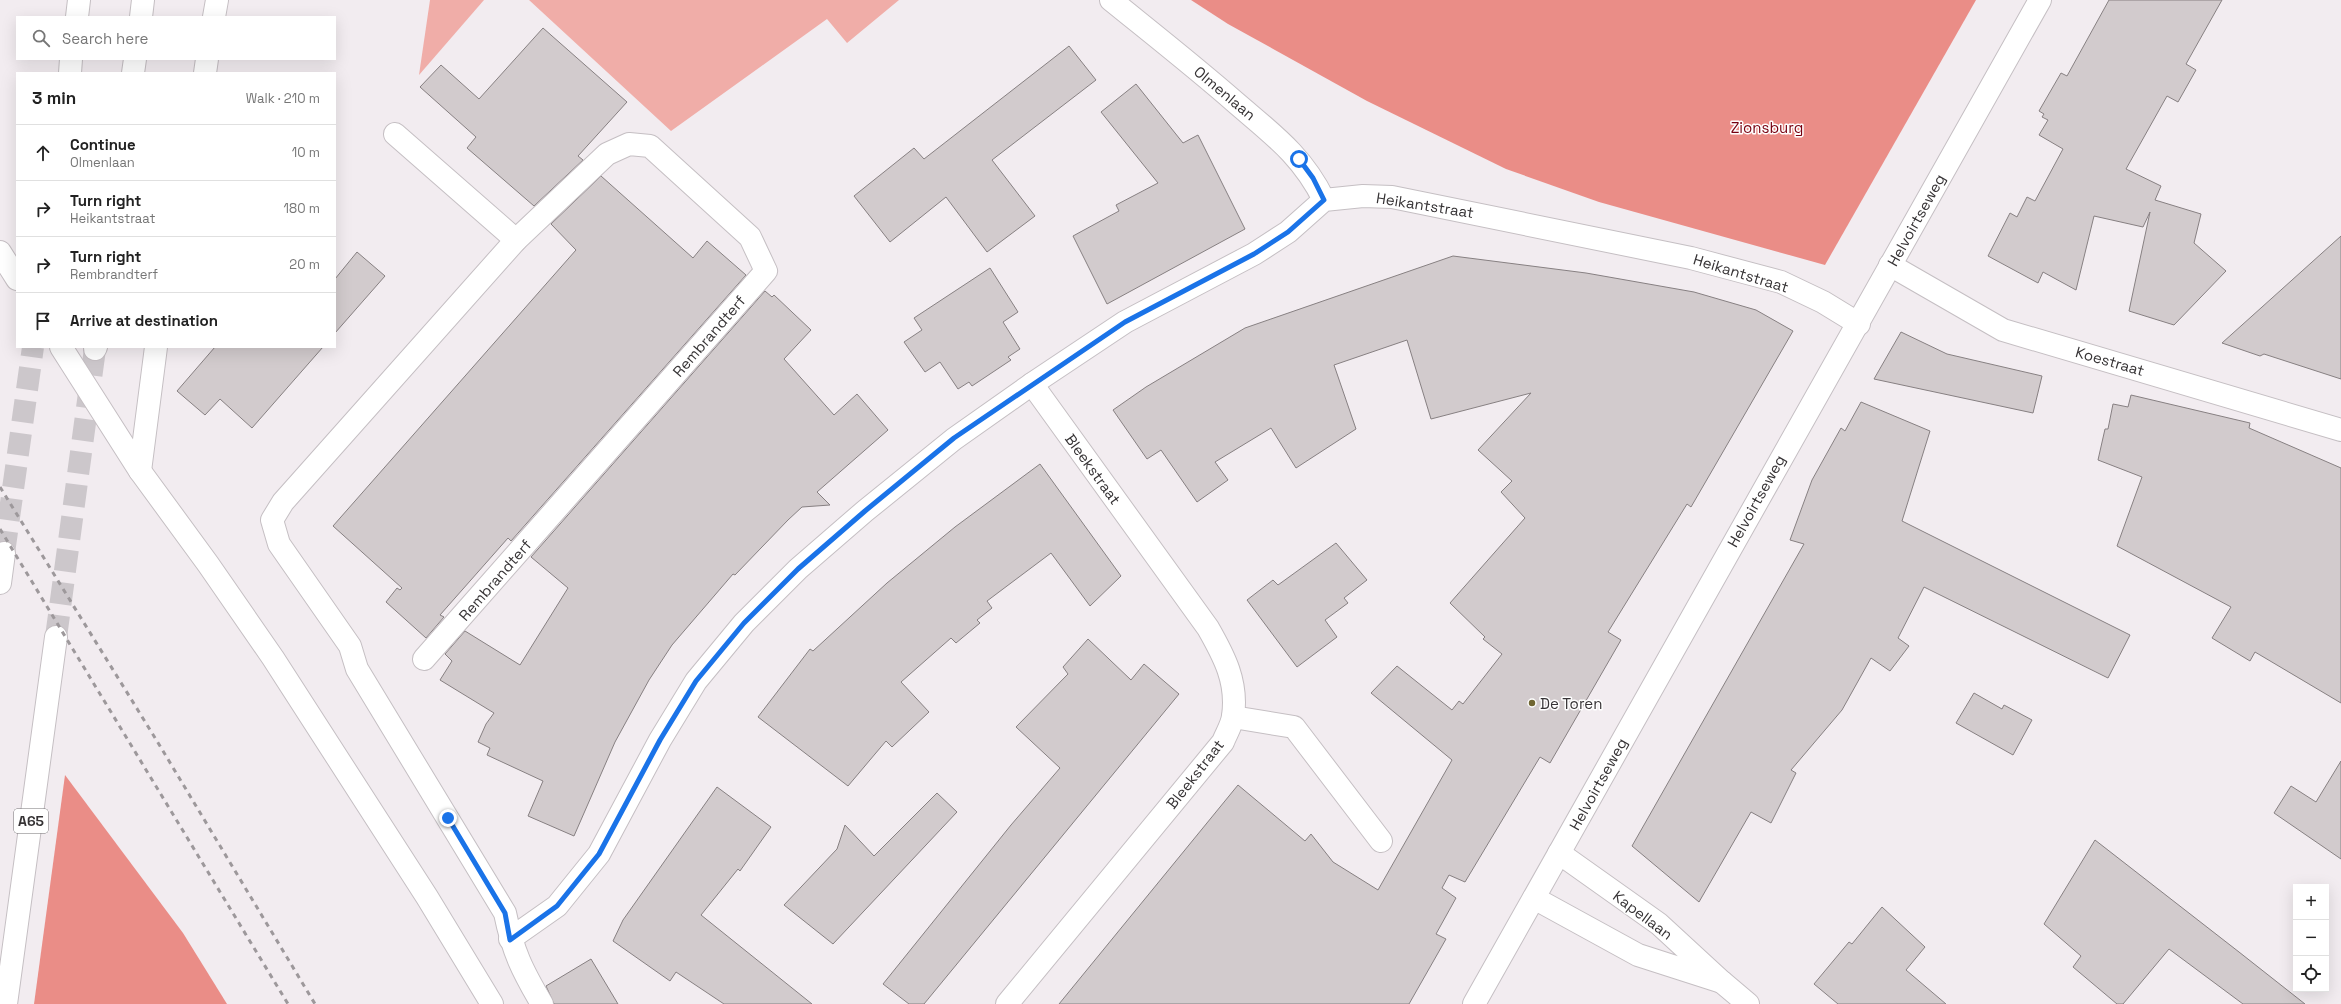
<!DOCTYPE html>
<html lang="en">
<head>
<meta charset="utf-8">
<style>
  :root { --surface:#fff; --page:#f2f2f2; --text:#222; --muted:#767676; --line:#e0e0e0 }
  body { margin:0; font-family:"Space Grotesk",sans-serif; background:var(--page); color:var(--text) }
  .controls { position:absolute; right:12px; bottom:12px; display:grid; overflow:hidden; border-radius:0px; box-shadow:0 4px 16px #0002 }
  .controls button { width:36px; height:36px; display:grid; place-items:center; padding:0; border:0; border-bottom:1px solid var(--line); background:var(--surface); color:var(--text); font:20px sans-serif }
  .stop { position:absolute; width:12px; height:12px; margin:-9px; border:3px solid #1a73e8; border-radius:50%; background:#fff }
  .stop.end { background:#1a73e8; border-color:#fff; box-shadow:0 1px 4px #0008 }
  .list { margin:0; padding:0; list-style:none }
  h2 { display:flex; justify-content:space-between; align-items:center; height:52px; margin:0; padding:0 16px; font-size:17px }
  h2 small { font-size:13px; font-weight:400; color:var(--muted) }
  .list li { display:grid; grid-template-columns:26px 1fr auto; gap:12px; align-items:center; box-sizing:border-box; height:56px; padding:0 16px; border-top:1px solid var(--line) }
  .list b { display:block; font-size:15px; white-space:nowrap }
  .list p { margin:0; font-size:13px; white-space:nowrap; color:var(--muted) }
  .list em { font-size:13px; font-style:normal; color:var(--muted) }
  .icon { flex:none; width:22px; height:22px; fill:none; stroke:currentColor; stroke-width:2; stroke-linecap:round; stroke-linejoin:round }
  .map { position:relative; flex:none; width:2341px; height:1004px; overflow:hidden }
  .search { position:absolute; background:var(--surface); box-shadow:0 4px 16px #0002; left:16px; top:16px; width:320px; height:44px; display:flex; align-items:center; gap:10px; box-sizing:border-box; padding:0 14px; border-radius:0px; color:var(--muted); font-size:15px }
  .panel { position:absolute; background:var(--surface); box-shadow:0 4px 16px #0002; left:16px; top:72px; width:320px; height:276px; border-radius:0px }
  .map>svg:first-child { display:block }
  .green { fill:#f0ada8 }
  .forest { fill:#ea8d87 }
  .building { fill:#d2cbcd; stroke:#878082 }
  .lines { fill:none; stroke-linecap:round; stroke-linejoin:round }
  .highway-tunnel { stroke:#ccc7cb; stroke-width:22; stroke-dasharray:22 11; stroke-linecap:butt }
  .lane-casing { stroke:#c5bfc3; stroke-width:24 }
  .street-casing { stroke:#c5bfc3; stroke-width:24 }
  .secondary-casing { stroke:#c5bfc3; stroke-width:24 }
  .highway-casing { stroke:#c5bfc3; stroke-width:24 }
  .lane { stroke:#fff; stroke-width:22 }
  .street { stroke:#fff; stroke-width:22 }
  .secondary { stroke:#fff; stroke-width:22 }
  .highway { stroke:#fff; stroke-width:22 }
  .rail { stroke:#9d989b; stroke-width:3; stroke-dasharray:5 5; stroke-linecap:butt }
  .route { stroke:#1a73e8; stroke-width:5 }
  .poi-dot { fill:#706632; stroke:#fff; stroke-width:1.5 }
  .labels { text-anchor:middle; dominant-baseline:central; stroke-width:3; stroke-linejoin:round; paint-order:stroke }
  .shield { fill:#fff; stroke:#727072; stroke-width:1 }
  .shield-label { font-size:14px; font-weight:bold; fill:#363335 }
  .street-label { font-size:15px; fill:#363335; stroke:#fff }
  .park-label { font-size:15px; fill:#770110; stroke:#fff }
  .poi-label { font-size:15px; fill:#363335; stroke:#fff; text-anchor:start }
</style>
</head>
<body>
<div class="map">
<svg width="2341" height="1004" viewBox="0 0 2341 1004">
  <rect width="100%" height="100%" fill="#f2ecf0"/>
  <g class="green">
    <path d="M430 0H484L419 75Z"/>
    <path d="M529 0H899L847 43 827 19 671 131Z"/>
  </g>
  <g class="forest">
    <path d="M1191 0H1976L1825 265 1599 202 1506 169 1367 101 1228 24Z"/>
    <path d="M65 775 183 933 227 1004H34Z"/>
  </g>
  <g class="building">
    <path d="M2109 0H2222L2186 64 2196 70 2178 102 2167 96 2126 169 2161 186 2155 200 2201 214 2194 243 2226 271 2174 325 2129 311 2150 212 2143 227 2094 216 2076 290 2043 272 2038 283 1988 256 2010 213 2017 217 2027 197 2035 201 2063 149 2039 135 2048 120 2042 117 2044 114 2039 111 2061 73 2067 76Z"/>
    <path d="M543 28 627 102 578 156 583 160 534 206 467 148 476 137 420 87 441 65 479 99Z"/>
    <path d="M1069 46 1096 80 992 160 1035 216 987 252 946 197 890 242 854 196 914 148 924 159Z"/>
    <path d="M1136 84 1183 143 1198 135 1245 229 1107 304 1073 236 1119 211 1116 205 1158 183 1101 112Z"/>
    <path d="M601 176 693 258 707 241 746 275 511 541 508 538 440 615 444 617 426 638 386 602 397 588 400 590 402 588 333 526 576 250 551 224Z"/>
    <path d="M2341 236V379L2264 354 2260 356 2222 343Z"/>
    <path d="M357 252 385 276 335 333V279Z"/>
    <path d="M1453 256 1586 273 1694 292 1756 310 1793 331 1691 507 1687 504 1608 632 1621 640 1550 763 1540 757 1465 882 1449 875 1442 888 1456 898 1436 934 1446 939 1409 1004H1059L1238 785 1305 841 1311 834 1333 862 1378 890 1452 760 1371 693 1397 666 1452 710 1459 701 1463 704 1502 654 1483 639 1485 637 1450 603 1525 518 1501 492 1512 481 1478 450 1531 393 1431 419 1407 340 1334 365 1356 429 1296 468 1271 428 1215 462 1228 480 1197 502 1161 450 1147 459 1113 410 1146 387 1245 328Z"/>
    <path d="M990 268 1018 312 1003 322 1020 349 1008 357 1011 360 972 386 969 382 958 389 940 362 925 372 904 342 922 330 914 318Z"/>
    <path d="M765 291 772 297 774 295 811 330 784 359 834 415 857 394 888 430 817 492 830 505 802 507 788 520 735 575 733 574 672 645 649 680 615 742 574 836 528 816 543 781 487 755 490 748 478 742 486 724 494 713 440 680 452 661 445 654 465 631 520 665 568 588 531 557Z"/>
    <path d="M1901 332 1947 354 2042 376 2033 413 1874 379Z"/>
    <path d="M215 347H323L252 428 220 399 205 415 177 391Z"/>
    <path d="M2131 395 2250 423 2249 428 2341 468V703L2255 652 2250 661 2212 638 2231 607 2117 546 2142 477 2098 460 2105 429H2108L2113 404 2128 407Z"/>
    <path d="M1861 402 1930 431 1902 521 2130 635 2108 678 1924 587 1898 638 1909 646 1890 671 1871 658 1842 710 1791 770 1796 773 1771 823 1751 812 1699 902 1632 846 1804 544 1790 540 1812 480 1841 428 1845 431Z"/>
    <path d="M1040 464 1121 576 1090 606 1051 553 987 601 992 608 977 620 980 623 956 643 951 638 901 682 929 712 892 747 886 741 848 786 758 717 810 649 813 651 887 583 955 527Z"/>
    <path d="M1336 543 1367 580 1344 598 1348 603 1325 620 1337 637 1297 667 1247 600 1273 580 1278 585Z"/>
    <path d="M1088 639 1131 680 1144 664 1179 694 924 1004H909L883 984 1011 825 1060 768 1016 727 1068 674 1063 667Z"/>
    <path d="M1974 693 2002 709 2004 705 2032 720 2013 755 1956 723Z"/>
    <path d="M2341 761V859L2274 813 2291 786 2316 802Z"/>
    <path d="M717 787 771 827 740 871 738 869 701 915 812 1004H724L676 972 670 981 613 941 623 920Z"/>
    <path d="M937 793 957 812 833 944 784 905 837 849 845 825 874 856Z"/>
    <path d="M2095 840 2239 952 2305 1004H2243L2169 949 2123 1004H2117L2073 967 2081 956 2044 924Z"/>
    <path d="M1882 907 1925 947 1906 970 1946 1004H1838L1814 984 1849 942 1852 944Z"/>
    <path d="M591 959 618 1004H554L546 986Z"/>
  </g>
  <g class="lines">
    <g class="highway-tunnel">
      <path d="M4 553 33 347"/>
      <path d="M56 637 95 349"/>
    </g>
    <g class="lane-casing">
      <g id="lane">
        <path d="M214 17 217 0"/>
        <path d="M205 73 207 59"/>
        <path d="M0 252 17 279"/>
        <path d="M61 347 140 471 208 564 273 658 427 897 492 1004"/>
        <path d="M140 471 156 347"/>
        <path d="M1233 717 1294 727 1381 841"/>
      </g>
    </g>
    <g class="street-casing">
      <g id="street">
        <path d="M1111 0C1153 34 1195 67 1235 102 1272 134 1302 155 1324 200"/>
        <path d="M395 134 516 240"/>
        <path d="M1890 265 2003 330 2341 430"/>
        <path d="M424 659 766 271 750 237 650 146 629 144 607 154 516 240 283 502 272 520 279 544 350 646 357 669 505 913C513 952 522 970 542 1004"/>
        <path d="M1534 898 1638 955 1722 982 1659 924 1559 853"/>
        <path d="M510 939 557 906 599 854 660 740 696 681 744 623 798 569 865 511 954 439 1032 384 1125 322 1254 254 1288 232 1324 200 1363 196 1392 197 1691 258 1781 282 1823 302 1859 324"/>
        <path d="M1722 982 1748 1004"/>
        <path d="M1007 1004 1223 742C1226 734 1232 725 1233 716 1238 682 1224 656 1208 628L1032 384"/>
      </g>
    </g>
    <g class="secondary-casing">
      <path id="secondary" d="M1474 1004 2040 0"/>
    </g>
    <g class="highway-casing">
      <g id="highway">
        <path d="M77 17 79 0"/>
        <path d="M141 17 143 0"/>
        <path d="M70 73 71 59"/>
        <path d="M133 73 135 59"/>
        <path d="M95 349 96 347"/>
        <path d="M0 583 4 553"/>
        <path d="M6 1004 56 637"/>
      </g>
    </g>
    <use href="#lane" class="lane"/>
    <use href="#street" class="street"/>
    <use href="#secondary" class="secondary"/>
    <use href="#highway" class="highway"/>
    <g class="rail">
      <path d="M0 487 157 741 315 1004"/>
      <path d="M0 529 288 1004"/>
    </g>
  </g>
  <g class="lines">
    <path class="route" d="M448 818 505 913 510 940 557 906 599 854 660 740 696 681 744 623 798 569 865 511 954 438 1125 322 1254 254 1288 232 1324 200 1313 178 1299 159"/>
  </g>
  <circle class="poi-dot" cx="1532" cy="703" r="4"/>
  <g class="labels">
    <rect class="shield" x="14" y="809" width="34" height="24" rx="3"/>
    <g class="shield-label">
      <text x="31" y="821">A65</text>
    </g>
    <g class="street-label">
      <text transform="translate(1225 93) rotate(40)">Olmenlaan</text>
      <text transform="translate(1425 205) rotate(9)">Heikantstraat</text>
      <text transform="translate(1916 220) rotate(-61)">Helvoirtseweg</text>
      <text transform="translate(1741 273) rotate(17)">Heikantstraat</text>
      <text transform="translate(709 336) rotate(-49)">Rembrandterf</text>
      <text transform="translate(2110 361) rotate(16)">Koestraat</text>
      <text transform="translate(1093 469) rotate(54)">Bleekstraat</text>
      <text transform="translate(1756 501) rotate(-61)">Helvoirtseweg</text>
      <text transform="translate(495 580) rotate(-49)">Rembrandterf</text>
      <text transform="translate(1195 774) rotate(-52)">Bleekstraat</text>
      <text transform="translate(1598 784) rotate(-61)">Helvoirtseweg</text>
      <text transform="translate(1643 915) rotate(37)">Kapellaan</text>
    </g>
    <g class="park-label">
      <text x="1767" y="127">Zionsburg</text>
    </g>
    <g class="poi-label">
      <text x="1540" y="703">De Toren</text>
    </g>
  </g>
</svg>
<div class="controls">
<button>+</button>
<button>−</button>
<button><svg class="icon" aria-label="locate" viewBox="0 0 24 24"><circle cx="12" cy="12" r="6"/><path d="M12 2v4M12 18v4M2 12h4M18 12h4"/></svg></button>
</div>
<div class="stop" style="left:1299px;top:159px"></div>
<div class="stop end" style="left:448px;top:818px"></div>
<div class="search"><svg class="icon" aria-label="search" viewBox="0 0 24 24"><circle cx="10" cy="10" r="6"/><path d="M15 15l6 6"/></svg>Search here</div>
<section class="panel">
<h2>3 min<small>Walk · 210 m</small></h2>
<ul class="list">
<li><svg class="icon" aria-label="ahead" viewBox="0 0 24 24"><path d="M12 20V5M6 11l6-6 6 6"/></svg><div><b>Continue</b><p>Olmenlaan</p></div><em>10 m</em></li>
<li><svg class="icon" aria-label="right" viewBox="0 0 24 24"><path d="M7 20v-9h11M14 6l5 5-5 5"/></svg><div><b>Turn right</b><p>Heikantstraat</p></div><em>180 m</em></li>
<li><svg class="icon" aria-label="right" viewBox="0 0 24 24"><path d="M7 20v-9h11M14 6l5 5-5 5"/></svg><div><b>Turn right</b><p>Rembrandterf</p></div><em>20 m</em></li>
<li><svg class="icon" aria-label="arrive" viewBox="0 0 24 24"><path d="M6 21V4h12l-3 4 3 4H6"/></svg><div><b>Arrive at destination</b></div></li>
</ul>
</section>
</div>
</body>
</html>
